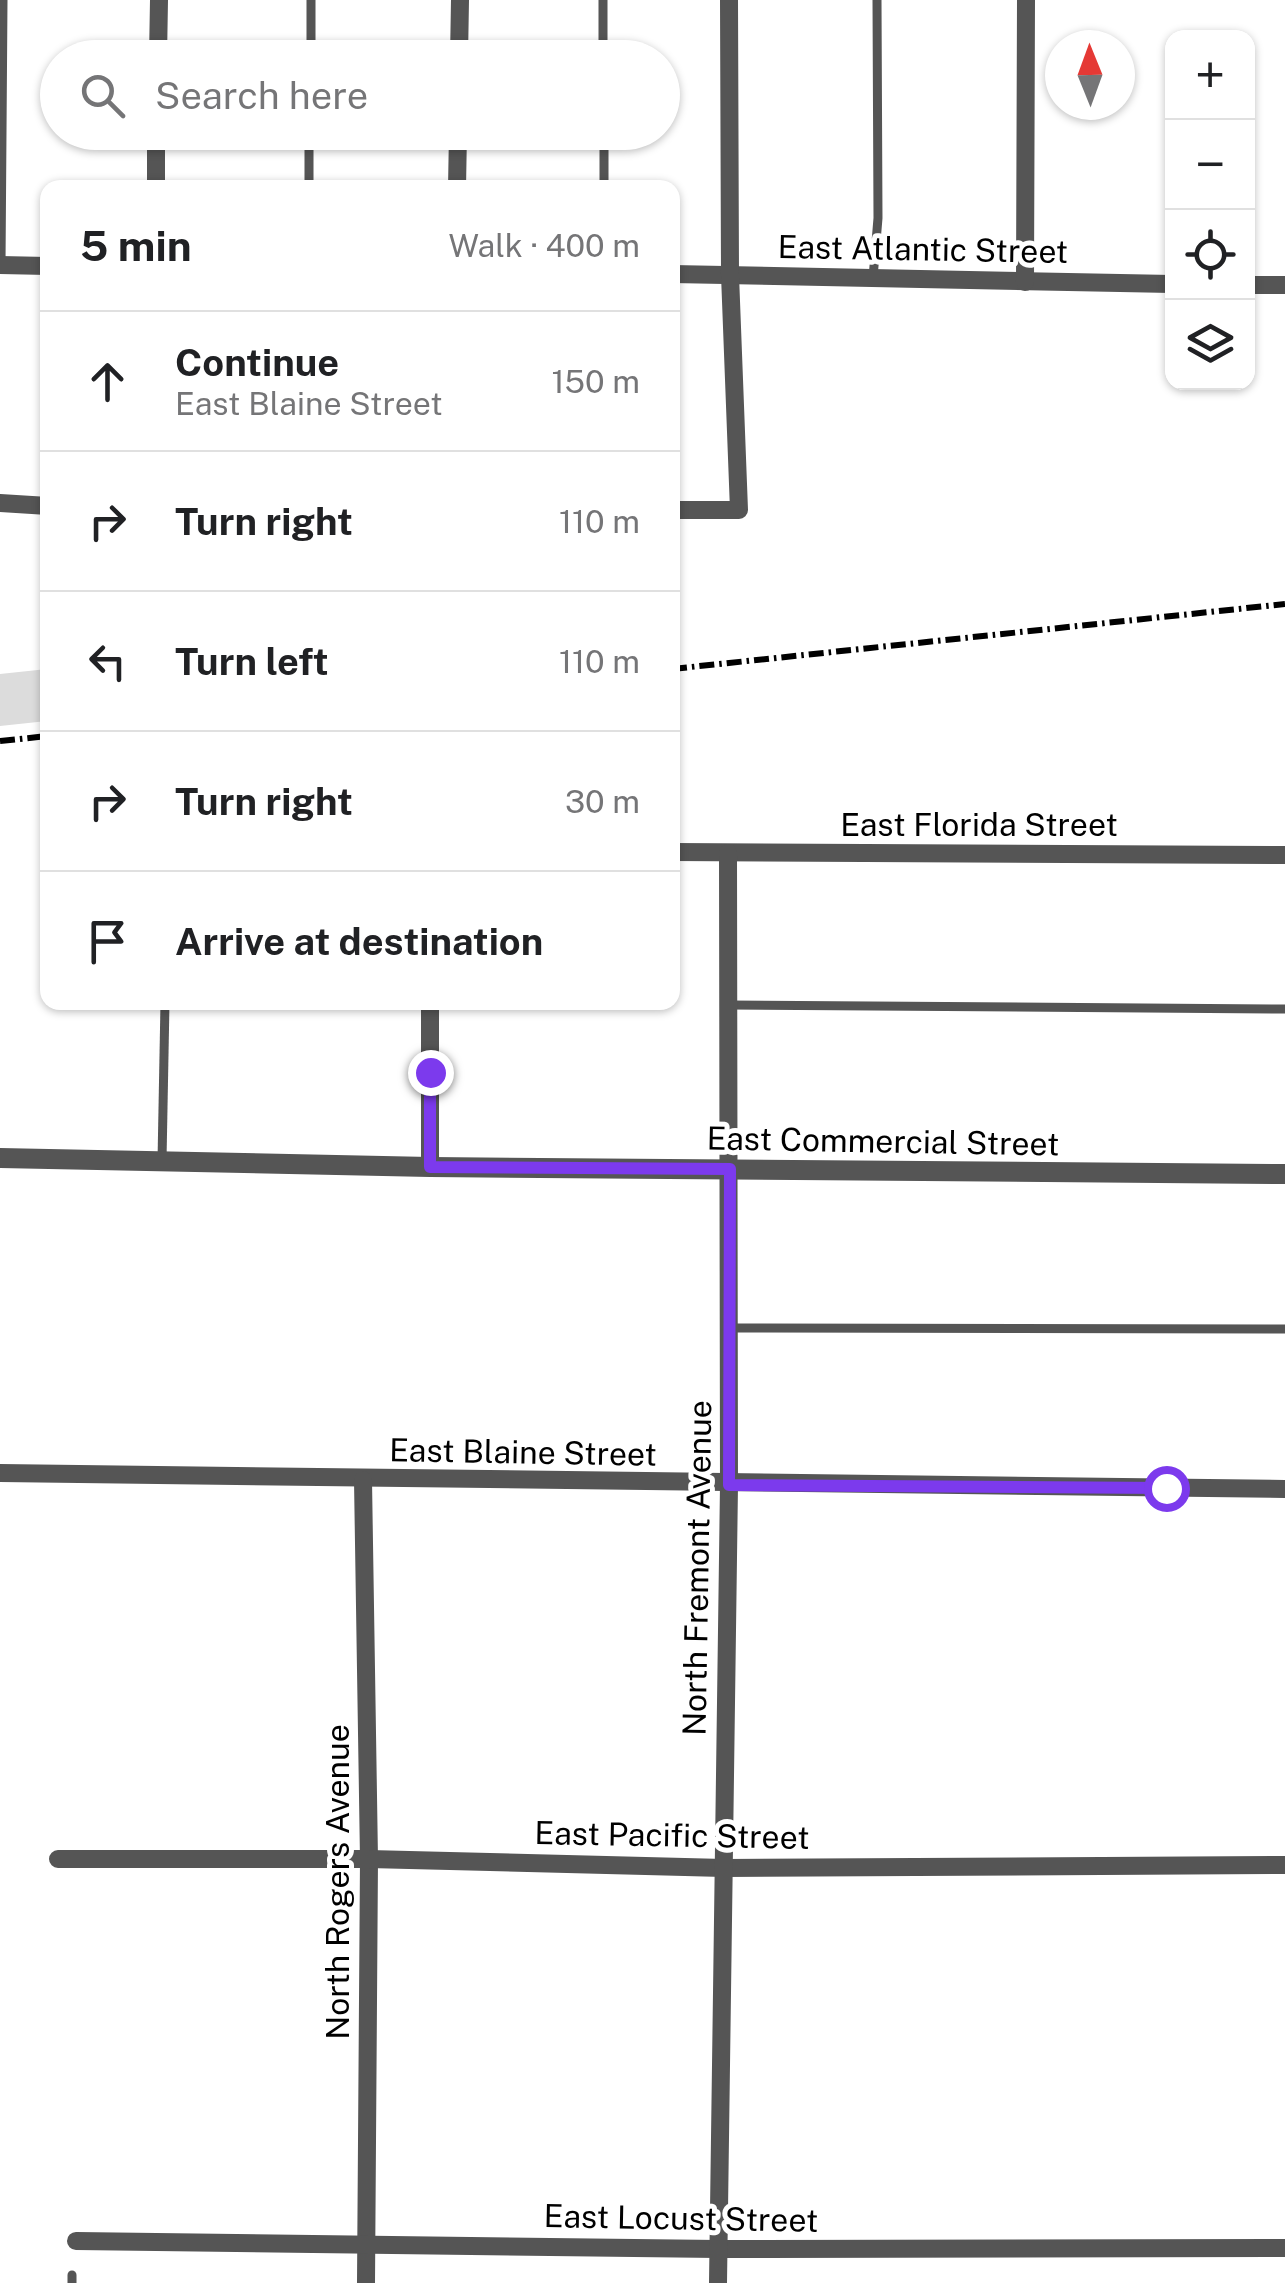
<!DOCTYPE html>
<html lang="en">
<head>
<meta charset="utf-8">
<style>
  :root { --surface:#fff; --page:#f6f6f6; --text:#202124; --muted:#757577; --line:#e0e0e0 }
  body { margin:0; font-family:"Public Sans",sans-serif; background:var(--page); color:var(--text) }
  .controls { position:absolute; right:30px; top:30px; display:grid; overflow:hidden; border-radius:20px; box-shadow:0 2px 8px #0004 }
  .controls button { width:90px; height:90px; display:grid; place-items:center; padding:0; border:0; border-bottom:2px solid var(--line); background:var(--surface); color:var(--text); font:50px sans-serif }
  .compass { position:absolute; left:1045px; top:30px; width:90px; height:90px; border-radius:50%; background:var(--surface); box-shadow:0 2px 8px #0004; rotate:359deg }
  .stop { position:absolute; width:30px; height:30px; margin:-22px; border:8px solid #7c3aed; border-radius:50%; background:#fff }
  .stop.end { background:#7c3aed; border-color:#fff; box-shadow:0 2px 10px #0008 }
  .list { margin:0; padding:0; list-style:none }
  h2 { display:flex; justify-content:space-between; align-items:center; height:130px; margin:0; padding:0 40px; font-size:42px }
  h2 small { font-size:32px; font-weight:400; color:var(--muted) }
  .list li { display:grid; grid-template-columns:65px 1fr auto; gap:30px; align-items:center; box-sizing:border-box; height:140px; padding:0 40px; border-top:2px solid var(--line) }
  .list b { display:block; font-size:38px; white-space:nowrap }
  .list p { margin:0; font-size:32px; white-space:nowrap; color:var(--muted) }
  .list em { font-size:32px; font-style:normal; color:var(--muted) }
  .icon { flex:none; width:55px; height:55px; fill:none; stroke:currentColor; stroke-width:2; stroke-linecap:round; stroke-linejoin:round }
  .map { position:relative; flex:none; width:1285px; height:2283px; overflow:hidden }
  .search { position:absolute; background:var(--surface); box-shadow:0 2px 8px #0004; left:40px; top:40px; width:640px; height:110px; display:flex; align-items:center; gap:25px; box-sizing:border-box; padding:0 35px; border-radius:55px; color:var(--muted); font-size:38px }
  .panel { position:absolute; background:var(--surface); box-shadow:0 2px 8px #0004; left:40px; top:180px; width:640px; height:830px; border-radius:20px }
  .map>svg:first-child { display:block }
  .green { fill:#dcdcdc }
  .lines { fill:none; stroke-linecap:round; stroke-linejoin:round }
  .service { stroke:#555; stroke-width:9 }
  .minor { stroke:#555; stroke-width:18 }
  .tertiary { stroke:#555; stroke-width:20 }
  .rail { stroke:#000; stroke-width:6; stroke-dasharray:15 5 2.5 5; stroke-linecap:butt }
  .route { stroke:#7c3aed; stroke-width:12 }
  .labels { text-anchor:middle; dominant-baseline:central; stroke-width:10; stroke-linejoin:round; paint-order:stroke }
  .street-label { font-size:32px; fill:#000; stroke:#fff }
</style>
</head>
<body>
<div class="map">
<svg width="1285" height="2283" viewBox="0 0 1285 2283">
  <rect width="100%" height="100%" fill="#fff"/>
  <path class="green" d="M47 669V721L0 726V674Z"/>
  <g class="lines">
    <g class="service">
      <path d="M603 0V58"/>
      <path d="M311 58V0"/>
      <path d="M604 132V188"/>
      <path d="M309 188V132"/>
      <path d="M1 265 3 0"/>
      <path d="M873 278 878 218 877 0"/>
      <path d="M728 1005 1285 1009"/>
      <path d="M162 1161 165 1002"/>
      <path d="M729 1328 1285 1329"/>
      <path d="M72 2283V2275"/>
    </g>
    <g class="minor">
      <path d="M158 58 159 0"/>
      <path d="M459 58 460 0"/>
      <path d="M156 188V132"/>
      <path d="M457 188 458 132"/>
      <path d="M0 265 48 266"/>
      <path d="M672 274 1172 284"/>
      <path d="M1025 282 1026 0"/>
      <path d="M1248 285H1285"/>
      <path d="M0 503 48 506"/>
      <path d="M672 510H739L730 275 729 0"/>
      <path d="M672 852 1285 855"/>
      <path d="M430 1167V1002"/>
      <path d="M0 1473 1285 1489"/>
      <path d="M363 1480 369 1859 366 2283"/>
      <path d="M58 1859H369L724 1868 1285 1865"/>
      <path d="M76 2241 718 2249 1285 2248"/>
      <path d="M718 2283 729 1485 728 853"/>
    </g>
    <path class="tertiary" d="M0 1158 430 1167 1285 1174"/>
    <g class="rail">
      <path d="M672 669 1285 604"/>
      <path d="M0 741 48 736"/>
    </g>
  </g>
  <g class="lines">
    <path class="route" d="M430 1072V1167L730 1169 729 1485 1166 1488"/>
  </g>
  <g class="labels">
    <g class="street-label">
      <text transform="translate(923 249) rotate(1)">East Atlantic Street</text>
      <text x="979" y="824">East Florida Street</text>
      <text transform="translate(883 1141) rotate(1)">East Commercial Street</text>
      <text transform="translate(523 1452) rotate(1)">East Blaine Street</text>
      <text transform="translate(697 1568) rotate(-89)">North Fremont Avenue</text>
      <text transform="translate(672 1835) rotate(1)">East Pacific Street</text>
      <text transform="translate(337 1882) rotate(-90)">North Rogers Avenue</text>
      <text transform="translate(681 2218) rotate(1)">East Locust Street</text>
    </g>
  </g>
</svg>
<div class="controls">
<button>+</button>
<button>−</button>
<button><svg class="icon" aria-label="locate" viewBox="0 0 24 24"><circle cx="12" cy="12" r="6"/><path d="M12 2v4M12 18v4M2 12h4M18 12h4"/></svg></button>
<button><svg class="icon" aria-label="layers" viewBox="0 0 24 24"><path d="M12 4l9 5-9 5-9-5zM3 14l9 5 9-5"/></svg></button>
</div>
<svg class="compass" viewBox="-18 -18 36 36"><path d="M0-13l5 13h-10z" fill="#e53935"/><path d="M0 13l5-13h-10z" fill="#757577"/></svg>
<div class="stop" style="left:1166px;top:1488px"></div>
<div class="stop end" style="left:430px;top:1072px"></div>
<div class="search"><svg class="icon" aria-label="search" viewBox="0 0 24 24"><circle cx="10" cy="10" r="6"/><path d="M15 15l6 6"/></svg>Search here</div>
<section class="panel">
<h2>5 min<small>Walk · 400 m</small></h2>
<ul class="list">
<li><svg class="icon" aria-label="ahead" viewBox="0 0 24 24"><path d="M12 20V5M6 11l6-6 6 6"/></svg><div><b>Continue</b><p>East Blaine Street</p></div><em>150 m</em></li>
<li><svg class="icon" aria-label="right" viewBox="0 0 24 24"><path d="M7 20v-9h11M14 6l5 5-5 5"/></svg><div><b>Turn right</b></div><em>110 m</em></li>
<li><svg class="icon" aria-label="left" viewBox="0 0 24 24"><path d="M17 20v-9H6M10 6l-5 5 5 5"/></svg><div><b>Turn left</b></div><em>110 m</em></li>
<li><svg class="icon" aria-label="right" viewBox="0 0 24 24"><path d="M7 20v-9h11M14 6l5 5-5 5"/></svg><div><b>Turn right</b></div><em>30 m</em></li>
<li><svg class="icon" aria-label="arrive" viewBox="0 0 24 24"><path d="M6 21V4h12l-3 4 3 4H6"/></svg><div><b>Arrive at destination</b></div></li>
</ul>
</section>
</div>
</body>
</html>
